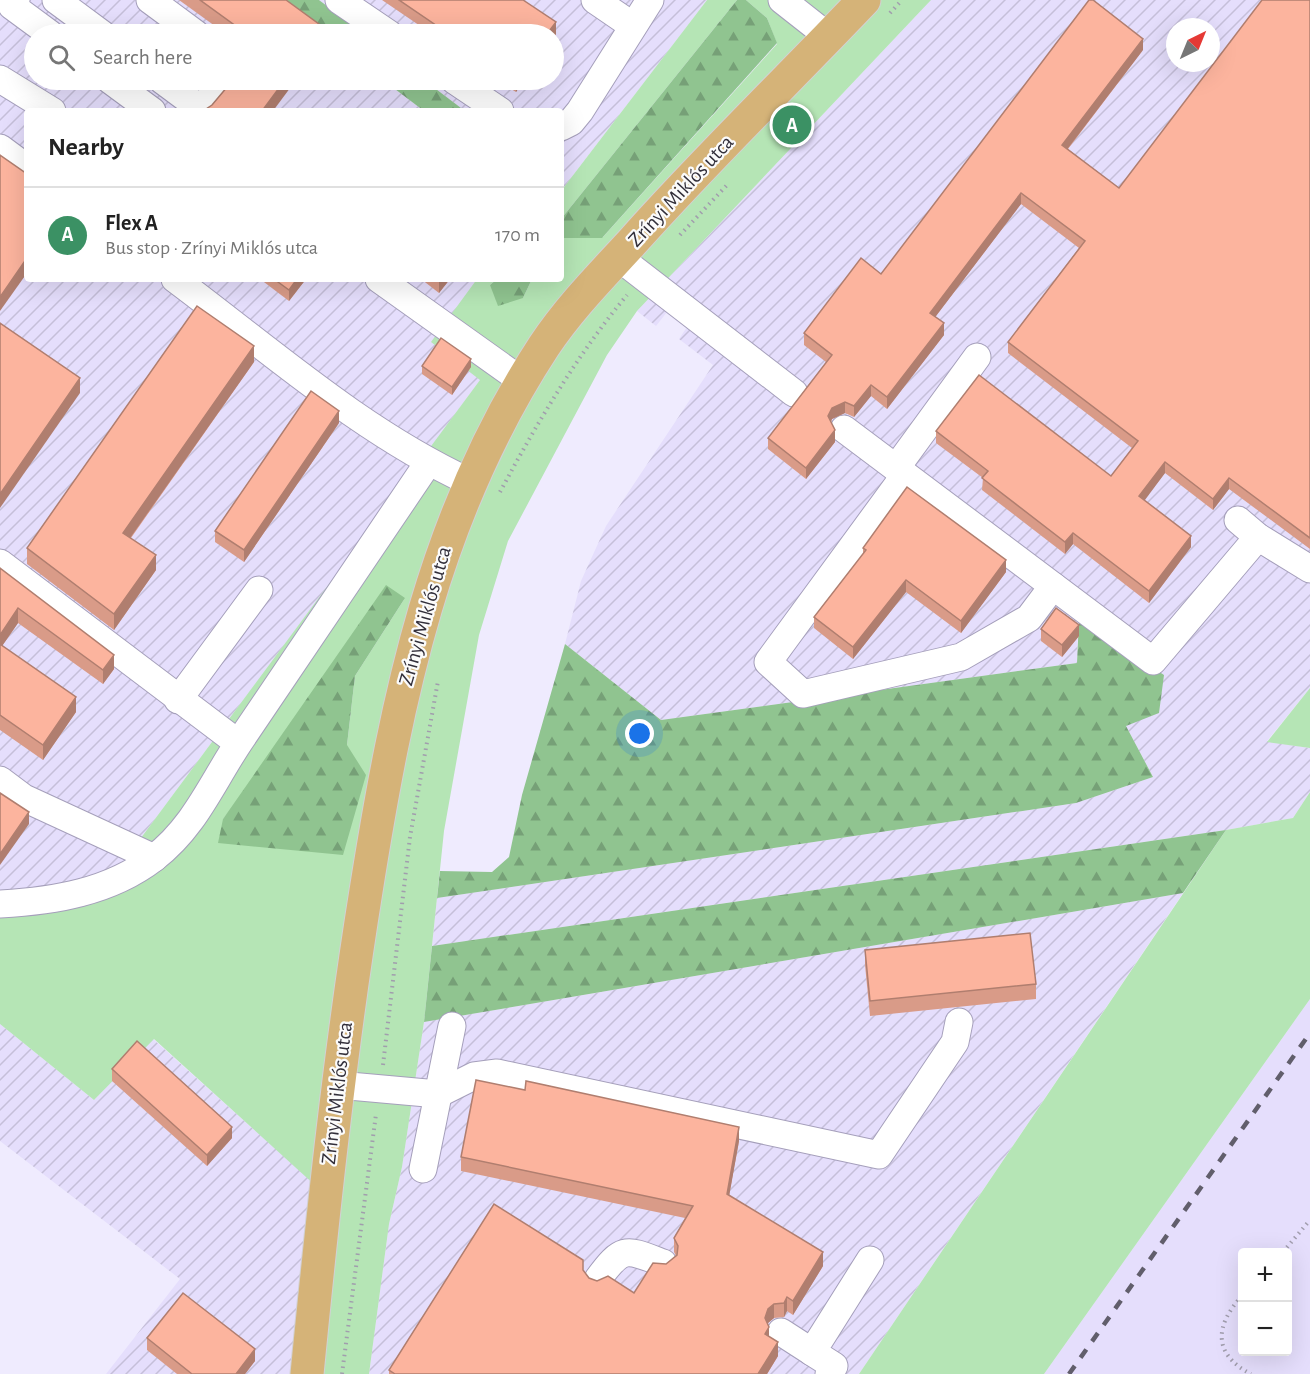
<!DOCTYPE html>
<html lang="en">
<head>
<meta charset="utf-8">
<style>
  :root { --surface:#fff; --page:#f6f6f6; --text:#222; --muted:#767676; --line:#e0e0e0; --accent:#3b9164 }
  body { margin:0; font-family:"Alegreya Sans",sans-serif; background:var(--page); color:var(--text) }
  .controls { position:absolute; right:18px; bottom:18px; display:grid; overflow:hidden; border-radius:6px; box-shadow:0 6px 24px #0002 }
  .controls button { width:54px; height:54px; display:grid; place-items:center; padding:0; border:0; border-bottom:2px solid var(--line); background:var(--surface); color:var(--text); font:30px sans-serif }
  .compass { position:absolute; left:1166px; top:18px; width:54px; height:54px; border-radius:50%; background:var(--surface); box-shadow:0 6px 24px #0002; rotate:43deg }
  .you { position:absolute; left:640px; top:734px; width:21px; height:21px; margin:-15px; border:4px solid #fff; border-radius:50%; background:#1a73e8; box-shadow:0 0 0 9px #1a73e833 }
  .badge { display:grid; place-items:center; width:39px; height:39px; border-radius:50%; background:var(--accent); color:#fff; font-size:20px; font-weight:700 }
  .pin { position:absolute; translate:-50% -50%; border:3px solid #fff; box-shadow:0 2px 6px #0006 }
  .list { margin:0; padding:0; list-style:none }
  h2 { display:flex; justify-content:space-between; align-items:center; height:78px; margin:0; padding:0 24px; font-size:26px }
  h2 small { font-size:20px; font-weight:400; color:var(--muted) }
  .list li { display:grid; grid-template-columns:39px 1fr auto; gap:18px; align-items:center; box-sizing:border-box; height:96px; padding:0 24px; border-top:2px solid var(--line) }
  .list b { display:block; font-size:22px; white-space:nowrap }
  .list p { margin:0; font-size:20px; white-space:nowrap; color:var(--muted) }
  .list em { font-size:20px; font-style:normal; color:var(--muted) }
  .icon { flex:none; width:33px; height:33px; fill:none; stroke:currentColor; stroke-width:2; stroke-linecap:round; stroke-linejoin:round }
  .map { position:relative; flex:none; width:1310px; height:1374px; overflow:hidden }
  .search { position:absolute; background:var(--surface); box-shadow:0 6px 24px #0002; left:24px; top:24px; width:540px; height:66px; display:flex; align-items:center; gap:15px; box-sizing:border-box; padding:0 21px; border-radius:33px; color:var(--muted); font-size:22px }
  .panel { position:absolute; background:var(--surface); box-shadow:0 6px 24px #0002; left:24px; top:108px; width:540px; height:174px; border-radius:6px }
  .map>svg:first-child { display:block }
  .industrial { fill:url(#industrial-furrows); fill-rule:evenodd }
  .built { fill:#e5defc; fill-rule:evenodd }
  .grass { fill:#b5e5b5; fill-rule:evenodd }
  .forest { fill:url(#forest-firs) }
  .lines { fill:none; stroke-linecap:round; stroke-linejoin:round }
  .minor-casing { stroke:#a59fbb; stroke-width:29 }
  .major-casing { stroke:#d2d1d4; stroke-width:35 }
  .path { stroke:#a19dad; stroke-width:4; stroke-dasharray:1.5 4.5; stroke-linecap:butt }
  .minor { stroke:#fff; stroke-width:27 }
  .major { stroke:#d5b378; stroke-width:33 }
  .rail { stroke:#615e6b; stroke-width:4.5; stroke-dasharray:10 10; stroke-linecap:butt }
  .wall { fill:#d99b88 }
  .shaded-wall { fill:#b07e6f }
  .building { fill:#fcb49e; stroke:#b07e6f; stroke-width:1.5 }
  .labels { text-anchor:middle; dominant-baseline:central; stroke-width:4.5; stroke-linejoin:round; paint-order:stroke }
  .street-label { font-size:21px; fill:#322f3a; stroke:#fbfbfb }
</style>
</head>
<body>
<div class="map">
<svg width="1310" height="1374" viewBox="0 0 1310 1374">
  <defs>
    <pattern id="industrial-furrows" width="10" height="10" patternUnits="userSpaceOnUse" patternTransform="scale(1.5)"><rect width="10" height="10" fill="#e5defc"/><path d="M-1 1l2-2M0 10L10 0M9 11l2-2" fill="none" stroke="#c5bfd9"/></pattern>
    <pattern id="forest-firs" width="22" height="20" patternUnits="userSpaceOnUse" patternTransform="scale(1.5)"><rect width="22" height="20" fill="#90c490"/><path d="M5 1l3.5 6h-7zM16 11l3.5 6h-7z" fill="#76a077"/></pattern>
  </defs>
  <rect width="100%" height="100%" fill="#efebfe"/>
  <g class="industrial">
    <path d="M3 0H277L323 34H34V80H383L424 111H27V279H477L432 342 481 379 115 873 70 884 0 891V19Z"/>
    <path d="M319 0H707L561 191V111H465L424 80H554V34H364Z"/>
    <path d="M931 0H1310V688L1267 741 1310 748V792L1293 818 1226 830 432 946 437 898 1076 803 1153 777 1126 726 1078 620 1077 663 661 720 565 644 581 581 606 526 713 365 679 339 687 327 667 312 656 326 637 311ZM1175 27H1211V63H1175Z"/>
    <path d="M1183 893 859 1374H369L389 1224 402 1167 424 1022Z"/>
    <path d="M0 1024 94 1100 153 1039 318 1187 299 1374H106L180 1279 0 1141Z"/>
  </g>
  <path class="built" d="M1310 999V1374H1044ZM1242 1252H1288V1352H1242Z"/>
  <g class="grass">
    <path d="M707 0H737L561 219V191Z"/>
    <path d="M746 0H931L637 311 607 355 508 541 479 635 444 831 424 1022 402 1167 389 1224 369 1374H299L317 1187 154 1039 94 1100 0 1024V891L70 884 115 873 480 380 431 342 477 279H497L490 285 523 298 532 279H561V238L603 237 777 44 767 18ZM405 598 355 676 347 745 223 819Z"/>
    <path d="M1310 688V748L1267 742Z"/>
    <path d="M1310 792V999L1044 1374H859L1226 830 1293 818Z"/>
  </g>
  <g class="forest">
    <path d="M277 0H319L364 34H323Z"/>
    <path d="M737 0H746L767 18 777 43 602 238H561V219Z"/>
    <path d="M383 80H424L465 111H424Z"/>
    <path d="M497 279H532L523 298 498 306 490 285Z"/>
    <path d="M386 585 405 598 355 676 347 745 366 775 343 855 218 843 223 819Z"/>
    <path d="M1079 619 1164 675 1159 713 1126 726 1153 777 1076 803 437 898 440 871 492 872 509 857 522 795 565 644 661 720 1077 663Z"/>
    <path d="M1226 830 1183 893 424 1022 432 946Z"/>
  </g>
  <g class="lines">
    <g class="minor-casing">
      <g id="minor">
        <path d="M16 0 12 6 50 34"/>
        <path d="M56 0 102 34"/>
        <path d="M150 0 196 34"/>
        <path d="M339 0 389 34"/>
        <path d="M595 0 633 26"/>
        <path d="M782 0 829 37"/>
        <path d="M0 79 52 111"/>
        <path d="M110 80 152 111"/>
        <path d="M162 80 201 109"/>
        <path d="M454 80 500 111"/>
        <path d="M200 111 224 80"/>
        <path d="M561 127 571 122 580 111 650 0"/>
        <path d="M0 148 27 168"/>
        <path d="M618 257 794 393"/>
        <path d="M175 279C270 350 362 432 470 482"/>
        <path d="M379 279 522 381"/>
        <path d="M844 429 1153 661 1258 537"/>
        <path d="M896 468 977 357"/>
        <path d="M905 475 768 662 803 694 961 657 1029 618 1053 586"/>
        <path d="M1238 520 1258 537 1310 569"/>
        <path d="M0 563 238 743"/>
        <path d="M178 700 259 590"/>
        <path d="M0 780 24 798 154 858"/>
        <path d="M0 904C54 901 110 892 154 858 196 826 213 780 242 738 304 646 366 555 428 463"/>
        <path d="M338 1085 438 1094 474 1076 497 1073 879 1155 955 1042 959 1022"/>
        <path d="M423 1169 452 1026"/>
        <path d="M598 1279C623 1245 626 1249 663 1263"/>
        <path d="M781 1332 812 1352"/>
        <path d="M829 1374 834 1366 812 1352 870 1260"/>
      </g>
    </g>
    <g class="major-casing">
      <path id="major" d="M307 1374C323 1212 340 1052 366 891 397 697 434 514 544 346 570 307 603 274 634 240 708 157 788 80 864 0"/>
    </g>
    <g class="path">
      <path d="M890 13 902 0"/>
      <path d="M680 235 728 184"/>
      <path d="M500 492C537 423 577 355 627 295"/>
      <path d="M383 1065 410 837 438 681"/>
      <path d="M1283 1252 1310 1220"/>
      <path d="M1242 1296C1215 1325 1212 1354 1251 1374"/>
      <path d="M342 1374 376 1114"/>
    </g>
    <use href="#minor" class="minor"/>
    <use href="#major" class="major"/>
    <path class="rail" d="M1069 1374 1310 1033"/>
  </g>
  <g class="wall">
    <path d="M179 0H286L323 34H226Z"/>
    <path d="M382 0H523L556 34 554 37V34H432Z"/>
    <path d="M1310 0V549L1229 489 1213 510 1165 473 1144 500 1191 547 1149 603 1073 544 1065 554 982 490 983 478 936 443V431L1111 476 1132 448 1008 353V342L1079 248 1021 204 935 317 944 335 887 409 871 396 854 417 845 413 832 419 831 422 835 442 806 479 768 449V438L826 362 804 345V333L881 274 1143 50 1068 149 1119 188Z"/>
    <path d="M497 80H524L516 92Z"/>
    <path d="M260 279H306L289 301Z"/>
    <path d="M421 279H450L439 293Z"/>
    <path d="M254 362 131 538 156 570 114 630 27 564V548Z"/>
    <path d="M422 366 471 367 452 395 422 374Z"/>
    <path d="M339 423 244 562 215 542V531Z"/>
    <path d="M863 548 1006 572 961 633 906 592 853 659 814 628V617L863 554Z"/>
    <path d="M0 568 114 669 103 684 18 623 2 646 76 712 43 760 0 730Z"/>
    <path d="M1041 629 1079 636 1062 657 1041 641Z"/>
    <path d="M865 950 1036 984V999L870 1016 865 965Z"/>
    <path d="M112 1069 232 1138 207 1166 112 1081Z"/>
    <path d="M739 1141 729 1195 823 1266 793 1315 787 1311 784 1317 774 1318 768 1323 769 1337 778 1356 767 1374H389V1370L583 1270 589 1278 634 1293 676 1256 674 1252V1238L685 1218 461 1171V1157Z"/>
    <path d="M147 1338 255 1361 245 1374H177L147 1350Z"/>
  </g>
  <g class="shaded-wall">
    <path d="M556 22V34L554 37V34H547Z"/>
    <path d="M323 27V34H318Z"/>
    <path d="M1143 39V50L1062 156V145Z"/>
    <path d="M285 80H296L273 111H262Z"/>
    <path d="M516 80H524L516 92Z"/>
    <path d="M1021 193V204L930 324V313Z"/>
    <path d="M27 258V273L0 311V297Z"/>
    <path d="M297 279H306L289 301V290Z"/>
    <path d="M441 279H450L439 293V281Z"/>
    <path d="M944 323V335L887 409V397Z"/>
    <path d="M254 346V362L123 548V533Z"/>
    <path d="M471 359V367L452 395V387Z"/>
    <path d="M80 378V393L0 508V494Z"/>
    <path d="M871 385V396L854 417V406Z"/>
    <path d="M845 402V413L832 419 828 428V416L832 408Z"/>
    <path d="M339 411V423L244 562V550Z"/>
    <path d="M835 430V442L806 479V468Z"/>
    <path d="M1165 462V473L1139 508V496Z"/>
    <path d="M1229 478V489L1213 510V499Z"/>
    <path d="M1073 533V544L1065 554V542Z"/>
    <path d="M1191 536V547L1149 603V591Z"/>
    <path d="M156 555V570L114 630V614Z"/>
    <path d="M1006 560V572L961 633V621Z"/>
    <path d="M906 580V592L853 659V647Z"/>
    <path d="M18 608V623L0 649V635Z"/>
    <path d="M1079 625V636L1062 657V645Z"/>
    <path d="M114 655V669L103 684V670Z"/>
    <path d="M76 697V712L43 760V745Z"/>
    <path d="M29 812V824L0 865V854Z"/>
    <path d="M232 1127V1138L207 1166V1155Z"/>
    <path d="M739 1127V1141L727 1208V1194Z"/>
    <path d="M823 1252V1266L793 1315V1301Z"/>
    <path d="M787 1297V1311L784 1317V1303Z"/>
    <path d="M774 1304V1318L768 1323 765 1332V1318L768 1309Z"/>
    <path d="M769 1327V1341L765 1334Z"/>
    <path d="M778 1342V1356L767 1374H758Z"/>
    <path d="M255 1349V1361L245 1374H236Z"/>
  </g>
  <g class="building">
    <path d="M200 0H286L323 27 318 34H247Z"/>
    <path d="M399 0H523L556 22 547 34H449Z"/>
    <path d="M1089 0H1093L1143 39 1062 145 1119 188 1262 0H1310V538L1229 478 1213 499 1165 462 1139 496 1191 536 1149 591 1073 533 1065 542 982 478 988 471 936 431 979 375 1111 476 1138 441 1008 342 1085 241 1021 193 930 313 944 323 887 397 871 385 854 406 845 402 832 408 828 416 835 430 806 468 768 438 832 355 804 333 861 258 881 274Z"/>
    <path d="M233 80H285L262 111H203L212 105Z"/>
    <path d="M0 155 27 174V258L0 297Z"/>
    <path d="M274 279H297L289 290Z"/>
    <path d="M197 306 254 346 123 533 156 555 114 614 27 548Z"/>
    <path d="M0 323 80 378 0 494Z"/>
    <path d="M441 338 471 359 452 387 422 366Z"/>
    <path d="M311 391 339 411 244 550 215 531Z"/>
    <path d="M907 487 1006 560 961 621 906 580 853 647 814 617 866 550 863 548Z"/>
    <path d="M0 568 114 655 103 670 18 608 0 635Z"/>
    <path d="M1056 608 1079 625 1062 645 1041 629Z"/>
    <path d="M0 644 76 697 43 745 0 715Z"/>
    <path d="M0 793 29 812 0 854Z"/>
    <path d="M1030 933 1036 984 870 1001 865 950Z"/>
    <path d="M137 1041 232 1127 207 1155 112 1069Z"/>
    <path d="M476 1080 525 1090 526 1081 739 1127 727 1194 823 1252 793 1301 787 1297 784 1303 774 1304 768 1309 765 1318 769 1327 765 1334 778 1342 758 1374H395L389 1370 494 1204 583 1260V1270L589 1278 597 1281 608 1276 634 1293 653 1263 666 1264 677 1255 678 1246 674 1238 693 1206 461 1157Z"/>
    <path d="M183 1293 255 1349 236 1374H192L147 1338Z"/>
  </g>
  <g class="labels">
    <g class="street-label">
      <text transform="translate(681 191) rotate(-47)">Zrínyi Miklós utca</text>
      <text transform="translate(425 616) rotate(-74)">Zrínyi Miklós utca</text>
      <text transform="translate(337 1093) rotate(-83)">Zrínyi Miklós utca</text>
    </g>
  </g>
</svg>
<div class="controls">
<button>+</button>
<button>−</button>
</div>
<svg class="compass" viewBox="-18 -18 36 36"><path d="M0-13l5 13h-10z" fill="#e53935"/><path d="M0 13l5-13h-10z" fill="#767676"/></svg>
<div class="you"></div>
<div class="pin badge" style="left:792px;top:125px">A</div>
<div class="search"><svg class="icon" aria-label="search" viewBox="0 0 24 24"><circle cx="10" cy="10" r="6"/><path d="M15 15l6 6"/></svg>Search here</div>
<section class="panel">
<h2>Nearby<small></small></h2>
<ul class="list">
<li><span class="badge">A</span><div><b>Flex A</b><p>Bus stop · Zrínyi Miklós utca</p></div><em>170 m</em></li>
</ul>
</section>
</div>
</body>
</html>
